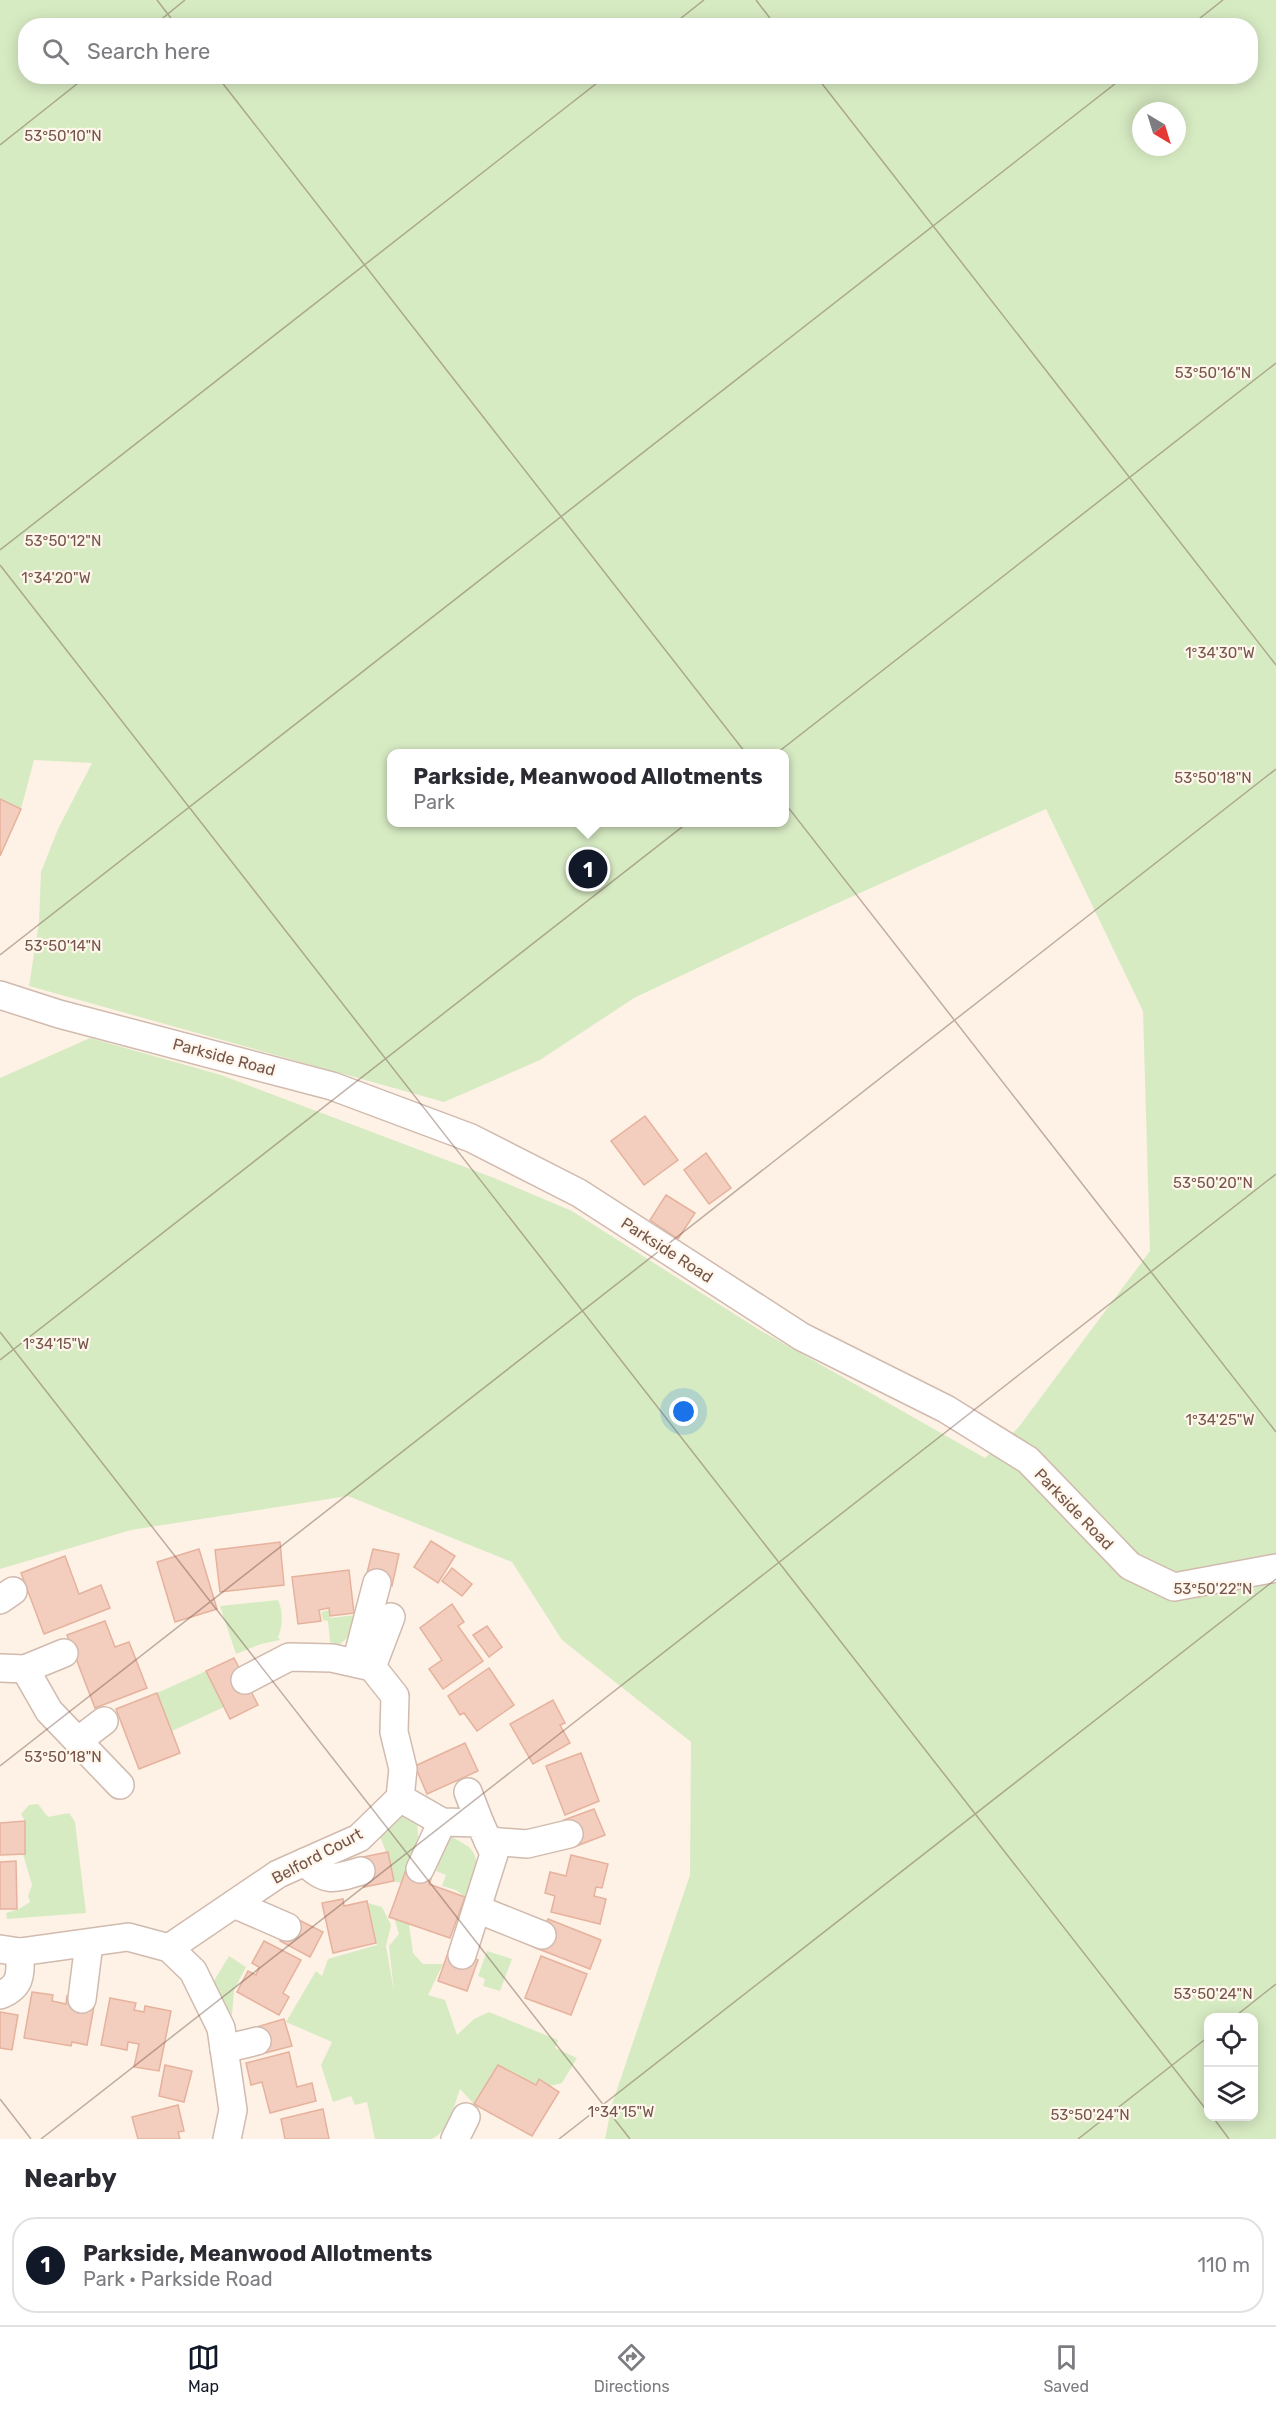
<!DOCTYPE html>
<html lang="en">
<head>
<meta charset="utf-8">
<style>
  :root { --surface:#fff; --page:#f7f7f7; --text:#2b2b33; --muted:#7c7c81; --line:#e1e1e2; --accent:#111827 }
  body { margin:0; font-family:Rubik,sans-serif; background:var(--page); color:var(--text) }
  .controls { position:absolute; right:18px; bottom:18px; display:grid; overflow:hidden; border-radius:12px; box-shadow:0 3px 15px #0003 }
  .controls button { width:54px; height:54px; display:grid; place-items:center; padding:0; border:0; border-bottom:2px solid var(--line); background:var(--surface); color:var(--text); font:30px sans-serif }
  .compass { position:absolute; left:1132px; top:102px; width:54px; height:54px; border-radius:50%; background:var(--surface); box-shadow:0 3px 15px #0003; rotate:142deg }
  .you { position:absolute; left:684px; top:1412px; width:21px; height:21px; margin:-15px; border:4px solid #fff; border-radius:50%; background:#1a73e8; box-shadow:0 0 0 9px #1a73e833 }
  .badge { display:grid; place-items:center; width:39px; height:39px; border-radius:50%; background:var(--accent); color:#fff; font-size:20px; font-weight:700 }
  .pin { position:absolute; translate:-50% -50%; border:3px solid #fff; box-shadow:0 2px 6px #0006 }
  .popup { position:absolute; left:387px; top:749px; width:402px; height:78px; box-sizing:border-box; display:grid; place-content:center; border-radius:12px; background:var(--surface); filter:drop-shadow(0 2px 4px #0005); font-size:20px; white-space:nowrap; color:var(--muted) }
  .popup b { font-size:22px; color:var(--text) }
  .popup::after { content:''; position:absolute; left:50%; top:100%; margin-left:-12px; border:12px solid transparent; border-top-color:var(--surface) }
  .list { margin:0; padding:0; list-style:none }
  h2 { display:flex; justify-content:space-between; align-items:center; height:78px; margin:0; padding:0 24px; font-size:26px }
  h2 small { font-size:20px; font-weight:400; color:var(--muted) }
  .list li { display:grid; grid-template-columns:39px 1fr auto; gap:18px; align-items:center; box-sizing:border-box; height:96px; margin:0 12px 12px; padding:0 12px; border:2px solid var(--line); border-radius:24px }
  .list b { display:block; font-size:22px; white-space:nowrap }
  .list p { margin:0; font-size:20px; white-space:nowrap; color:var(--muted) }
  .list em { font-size:20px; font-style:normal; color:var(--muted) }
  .icon { flex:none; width:33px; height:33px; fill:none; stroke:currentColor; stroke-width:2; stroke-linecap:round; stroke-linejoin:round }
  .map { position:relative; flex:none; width:1276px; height:2139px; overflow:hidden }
  .search { position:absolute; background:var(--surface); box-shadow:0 3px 15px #0003; left:18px; right:18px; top:18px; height:66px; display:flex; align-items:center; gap:15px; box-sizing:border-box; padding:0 21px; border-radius:24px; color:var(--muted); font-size:22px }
  .sheet { height:186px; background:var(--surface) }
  nav { display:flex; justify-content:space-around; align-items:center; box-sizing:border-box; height:84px; border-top:2px solid var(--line); background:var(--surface); font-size:16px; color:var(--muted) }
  nav a { display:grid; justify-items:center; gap:3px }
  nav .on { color:var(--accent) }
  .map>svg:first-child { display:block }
  .green { fill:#d7ebc3; fill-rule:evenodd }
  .building { fill:#f3cdbd; stroke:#e6b29d; stroke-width:1.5 }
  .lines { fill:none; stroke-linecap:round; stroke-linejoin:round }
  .minor-casing { stroke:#d1baae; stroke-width:30 }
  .minor { stroke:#fff; stroke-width:27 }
  .ticks { fill:none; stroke:#76564a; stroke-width:1.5; stroke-opacity:0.45 }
  .labels { text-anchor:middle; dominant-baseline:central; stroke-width:4.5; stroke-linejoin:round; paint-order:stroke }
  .street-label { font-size:16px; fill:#76564a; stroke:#fff6ec }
  .ticks-label { font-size:15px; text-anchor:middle; fill:#76564a; stroke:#fff6ec; stroke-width:4.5; stroke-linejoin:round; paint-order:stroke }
</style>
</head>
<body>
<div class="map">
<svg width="1276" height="2139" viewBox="0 0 1276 2139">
  <rect width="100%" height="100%" fill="#fdf2e5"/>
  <g class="green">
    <path d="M0 0H1276V2139H605L612 2104 690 1875 691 1742 562 1640 512 1562 348 1496 131 1530 0 1569V1078L90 1038 221 1075 494 1178 572 1211 758 1329 985 1458 1018 1428 1150 1251 1143 1011 1046 809 778 930 634 998 540 1060 444 1102 29 986 39 922 41 872 58 829 92 763 34 760 21 809 0 799ZM26 26H1250V76H26ZM1141 111H1177V147H1141ZM392 754H784V822H392ZM1208 2018H1254V2116H1208Z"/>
    <path d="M278 1600C283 1610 283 1627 278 1637L280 1640 261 1644 236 1654 220 1606Z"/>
    <path d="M329 1610 330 1618 356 1615C354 1632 348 1640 333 1648V1643L330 1642 328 1621 323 1620 321 1612Z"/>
    <path d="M206 1671 224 1707 172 1731 157 1693Z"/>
    <path d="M38 1804 48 1817 69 1813 75 1822 86 1913 7 1919 6 1913 19 1909 30 1902 28 1896 32 1885 23 1854H25V1821L21 1814 29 1805Z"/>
    <path d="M397 1814 417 1819 418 1837 401 1883 394 1881 388 1852H386L378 1831Z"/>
    <path d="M449 1835C455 1839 464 1843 470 1848 482 1860 476 1887 465 1897L456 1890 442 1886 446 1875 436 1871Z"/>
    <path d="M368 1903 382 1907 391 1925 386 1946 394 1992 389 1946 399 1934 394 1918 409 1924 413 1953 423 1964H443L428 1995 445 2000 457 2035 474 2019 489 2012 558 2040 555 2048 577 2058 562 2083 550 2086 540 2079 536 2085 498 2065 474 2104 460 2089C454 2106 449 2131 432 2139H375L367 2102 355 2105 351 2096 333 2102 321 2065 332 2042 286 2022 316 1971 322 1976 328 1959 377 1945Z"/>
    <path d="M487 1951 512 1959 500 1991 483 1986 485 1979 478 1976Z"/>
    <path d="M229 1956 246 1967 234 1990 232 2015 225 2010 212 1984Z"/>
  </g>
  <g class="building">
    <path d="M0 799 21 809 0 856Z"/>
    <path d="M645 1116 678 1160 644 1185 611 1141Z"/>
    <path d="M706 1153 731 1188 709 1204 684 1170Z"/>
    <path d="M666 1195 695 1213 678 1239 650 1220Z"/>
    <path d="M431 1541 455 1556 438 1583 414 1567Z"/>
    <path d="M280 1542 284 1585 220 1592 215 1550Z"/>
    <path d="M199 1549 217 1609 175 1622 157 1562Z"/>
    <path d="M373 1549 399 1554 392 1586 365 1581Z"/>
    <path d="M65 1556 79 1594 101 1585 110 1608 44 1634 21 1573Z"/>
    <path d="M452 1568 472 1584 462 1596 442 1581Z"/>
    <path d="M349 1570 354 1613 330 1616 329 1608 319 1610 321 1621 298 1624 292 1577Z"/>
    <path d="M452 1604 464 1622 458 1626 483 1661 443 1689 429 1669 442 1660 420 1628Z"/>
    <path d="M105 1621 115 1647 129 1642 147 1688 95 1708 67 1635Z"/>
    <path d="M487 1626 502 1647 489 1657 473 1635Z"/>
    <path d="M234 1658 258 1705 230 1719 206 1671Z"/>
    <path d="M489 1668 514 1705 477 1731 464 1713 460 1715 448 1696Z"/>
    <path d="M157 1693 180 1753 139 1769 116 1709Z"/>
    <path d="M553 1700 565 1723 560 1725 570 1743 533 1764 510 1724Z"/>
    <path d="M465 1743 478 1771 427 1794 415 1766Z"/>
    <path d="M581 1753 599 1801 565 1815 546 1766Z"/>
    <path d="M594 1809 605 1835 574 1847 564 1820Z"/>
    <path d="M25 1821V1854L0 1855V1823Z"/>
    <path d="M388 1852 394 1881 364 1887 358 1858Z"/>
    <path d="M571 1855 608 1864 602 1888 596 1887 594 1896 606 1899 600 1924 551 1912 555 1896 545 1893 550 1872 566 1876Z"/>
    <path d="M16 1861 17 1909H0V1862Z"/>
    <path d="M406 1870 431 1879 429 1884 465 1897 450 1938 389 1917Z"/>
    <path d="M343 1899 344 1906 367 1901 376 1943 333 1953 322 1903Z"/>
    <path d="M293 1917 323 1932 310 1957 280 1941Z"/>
    <path d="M548 1919 601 1940 590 1969 536 1948Z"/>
    <path d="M264 1941 301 1960 283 1993 289 1997 279 2015 237 1992 248 1971 256 1975 259 1967 252 1963Z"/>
    <path d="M449 1950 478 1960 467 1991 438 1981Z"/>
    <path d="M541 1956 587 1974 571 2015 525 1998Z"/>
    <path d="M32 1992 53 1995 52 2001 66 2004 67 1996 95 2001 87 2045 72 2042 71 2046 24 2038Z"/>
    <path d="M110 1998 136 2003 134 2010 144 2012 145 2006 171 2011 159 2071 134 2067 139 2044 128 2042 127 2050 101 2045Z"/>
    <path d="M0 2012 18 2015 12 2050 0 2048Z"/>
    <path d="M284 2019 292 2046 261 2054 253 2028Z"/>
    <path d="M289 2052 297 2087 312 2083 316 2101 270 2113 262 2082 251 2085 246 2063Z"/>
    <path d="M165 2065 192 2071 184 2102 159 2096Z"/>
    <path d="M498 2065 536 2085 539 2079 559 2092 532 2136 474 2104Z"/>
    <path d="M178 2105 184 2131 178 2132 180 2139H138L132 2117Z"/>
    <path d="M323 2109 329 2139H285L281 2119Z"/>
  </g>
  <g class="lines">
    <g class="minor-casing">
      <g id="minor">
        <path d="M0 995 59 1014 332 1086 471 1138 579 1193 802 1337 946 1409 1028 1460 1130 1566 1174 1587 1276 1568"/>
        <path d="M0 1600 13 1591"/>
        <path d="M356 1663 377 1583"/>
        <path d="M372 1667 391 1617"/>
        <path d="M0 1668 25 1669 64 1653"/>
        <path d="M25 1669 49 1711 120 1785"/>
        <path d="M245 1680 289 1657 332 1658 372 1667 395 1696 394 1732 403 1769 400 1798 442 1822 480 1823 494 1854 462 1955"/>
        <path d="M79 1740 104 1721"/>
        <path d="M468 1792 480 1823"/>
        <path d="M488 1841 527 1844 569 1834"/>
        <path d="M305 1862C325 1883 334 1879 361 1871"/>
        <path d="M420 1869 442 1822"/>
        <path d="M234 1904 287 1927"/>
        <path d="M477 1909 542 1935"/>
        <path d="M169 1948 278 1874 359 1838 400 1798"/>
        <path d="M0 1949 20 1952 128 1937 169 1948 193 1971 221 2028 233 2110 227 2139"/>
        <path d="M0 1995C23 1986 20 1973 20 1952"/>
        <path d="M82 1999 89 1943"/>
        <path d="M224 2049 257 2041"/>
        <path d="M455 2139 466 2117"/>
      </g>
    </g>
    <use href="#minor" class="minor"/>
  </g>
  <path class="ticks" d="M157 0 177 26M756 0 776 26M153 26 185 0M671 26 704 0M1190 26 1223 0M217 76 1276 1432M816 76 1276 665M0 145 87 76M0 550 606 76M0 565 1208 2112M0 955 1125 76M0 1332 630 2139M0 1360 1276 363M0 1766 1276 769M1233 2018 1276 1984M0 2099 31 2139M1212 2116 1229 2139M41 2139 1276 1174M559 2139 1276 1579M1078 2139 1208 2037"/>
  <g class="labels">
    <g class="street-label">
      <text transform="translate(224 1057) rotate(15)">Parkside Road</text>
      <text transform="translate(667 1250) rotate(33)">Parkside Road</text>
      <text transform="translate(1074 1509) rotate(46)">Parkside Road</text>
      <text transform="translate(317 1856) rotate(-28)">Belford Court</text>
    </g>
  </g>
  <g class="ticks-label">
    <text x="63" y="141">53°50'10"N</text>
    <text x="1213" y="378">53°50'16"N</text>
    <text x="63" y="546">53°50'12"N</text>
    <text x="56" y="583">1°34'20"W</text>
    <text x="1220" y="658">1°34'30"W</text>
    <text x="1213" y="783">53°50'18"N</text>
    <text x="63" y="951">53°50'14"N</text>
    <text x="1213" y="1188">53°50'20"N</text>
    <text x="56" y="1349">1°34'15"W</text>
    <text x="1220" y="1425">1°34'25"W</text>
    <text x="1213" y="1594">53°50'22"N</text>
    <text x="63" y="1762">53°50'18"N</text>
    <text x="1213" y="1999">53°50'24"N</text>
    <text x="621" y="2117">1°34'15"W</text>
    <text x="1090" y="2120">53°50'24"N</text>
  </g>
</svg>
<div class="controls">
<button><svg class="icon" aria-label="locate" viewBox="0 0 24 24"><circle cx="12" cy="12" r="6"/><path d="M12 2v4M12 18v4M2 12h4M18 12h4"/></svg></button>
<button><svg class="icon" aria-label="layers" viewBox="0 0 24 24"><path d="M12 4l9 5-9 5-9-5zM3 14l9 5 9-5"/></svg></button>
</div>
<svg class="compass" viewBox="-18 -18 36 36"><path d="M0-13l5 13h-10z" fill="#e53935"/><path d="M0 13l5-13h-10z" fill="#7c7c81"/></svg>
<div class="you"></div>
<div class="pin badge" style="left:588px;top:869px">1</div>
<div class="popup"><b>Parkside, Meanwood Allotments</b>Park</div>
<div class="search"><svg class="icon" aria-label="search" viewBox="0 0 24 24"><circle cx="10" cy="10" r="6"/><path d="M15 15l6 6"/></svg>Search here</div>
</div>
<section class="sheet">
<h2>Nearby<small></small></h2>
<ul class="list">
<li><span class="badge">1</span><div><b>Parkside, Meanwood Allotments</b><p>Park · Parkside Road</p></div><em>110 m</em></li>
</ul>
</section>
<nav>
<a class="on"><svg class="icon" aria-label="map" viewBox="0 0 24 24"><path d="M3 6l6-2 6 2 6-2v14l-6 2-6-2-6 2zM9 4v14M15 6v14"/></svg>Map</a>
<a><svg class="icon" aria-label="directions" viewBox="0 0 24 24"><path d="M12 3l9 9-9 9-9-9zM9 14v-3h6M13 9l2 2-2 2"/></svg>Directions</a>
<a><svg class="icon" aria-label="saved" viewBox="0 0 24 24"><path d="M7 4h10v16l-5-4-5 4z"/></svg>Saved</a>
</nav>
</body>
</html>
